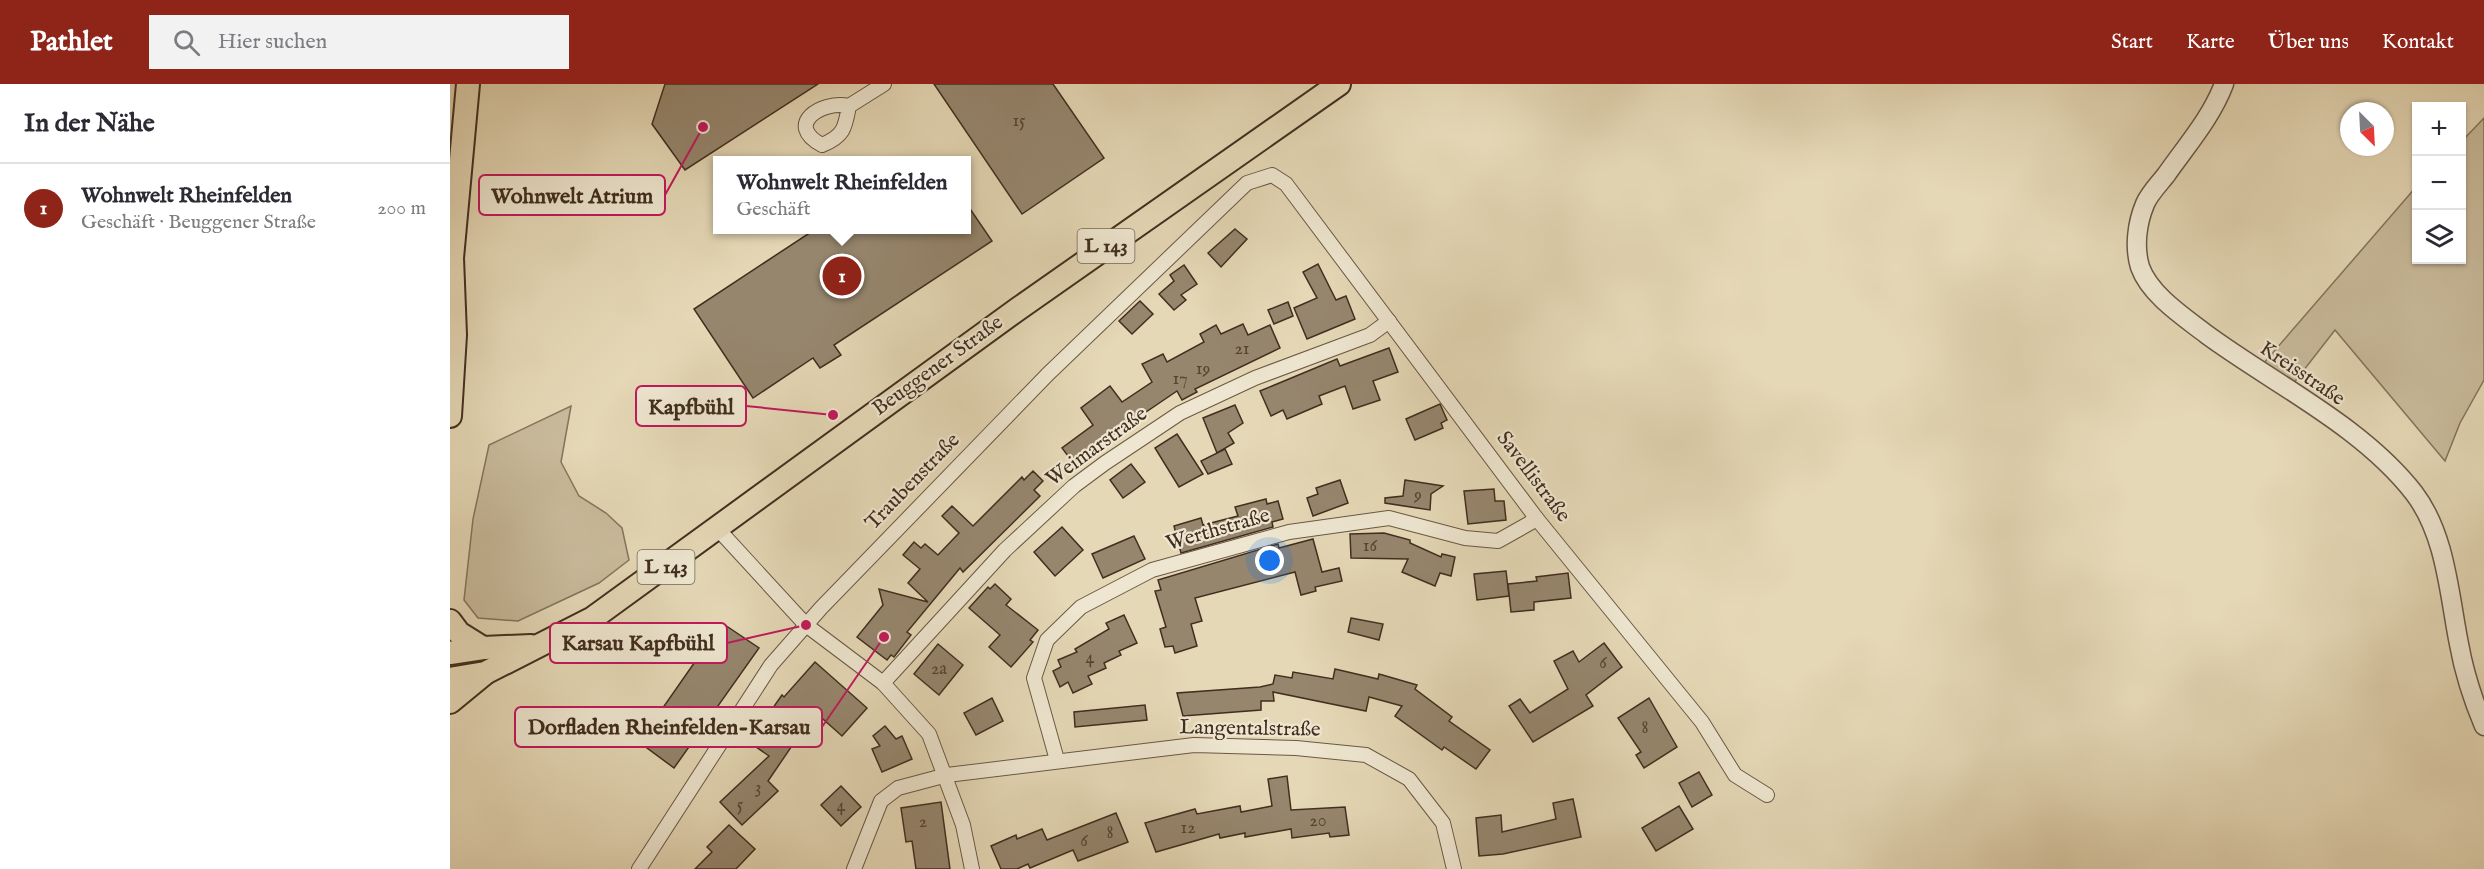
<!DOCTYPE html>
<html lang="de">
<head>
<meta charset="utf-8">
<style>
  :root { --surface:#fff; --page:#f2f2f3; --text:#2b2b33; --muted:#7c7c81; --line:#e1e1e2; --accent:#8f2418 }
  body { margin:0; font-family:"IM FELL English",serif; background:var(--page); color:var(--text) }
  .controls { position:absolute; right:18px; top:18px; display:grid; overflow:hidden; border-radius:0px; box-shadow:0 2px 4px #0004 }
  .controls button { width:54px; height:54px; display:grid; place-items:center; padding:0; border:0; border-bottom:2px solid var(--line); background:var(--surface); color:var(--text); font:30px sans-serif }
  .compass { position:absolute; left:1890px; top:18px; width:54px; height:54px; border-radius:50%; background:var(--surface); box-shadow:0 2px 4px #0004; rotate:156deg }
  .you { position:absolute; left:820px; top:477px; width:21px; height:21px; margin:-15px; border:4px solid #fff; border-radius:50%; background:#1a73e8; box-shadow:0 0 0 9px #1a73e833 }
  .badge { display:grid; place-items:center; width:39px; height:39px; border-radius:50%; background:var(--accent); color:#fff; font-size:20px; font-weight:700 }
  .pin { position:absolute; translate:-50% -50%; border:3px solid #fff; box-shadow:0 2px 6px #0006 }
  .popup { position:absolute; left:263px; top:72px; width:258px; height:78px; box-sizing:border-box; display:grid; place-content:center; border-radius:0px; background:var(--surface); filter:drop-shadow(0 2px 4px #0005); font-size:20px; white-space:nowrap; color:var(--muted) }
  .popup b { font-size:22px; color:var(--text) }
  .popup::after { content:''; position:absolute; left:50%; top:100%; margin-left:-12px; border:12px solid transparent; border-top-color:var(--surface) }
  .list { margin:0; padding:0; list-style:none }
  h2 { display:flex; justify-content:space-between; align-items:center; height:78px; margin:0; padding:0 24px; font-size:26px }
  h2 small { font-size:20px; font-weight:400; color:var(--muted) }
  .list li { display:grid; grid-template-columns:39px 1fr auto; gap:18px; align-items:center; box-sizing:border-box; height:90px; padding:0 24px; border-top:2px solid var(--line) }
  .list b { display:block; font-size:22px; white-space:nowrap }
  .list p { margin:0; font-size:20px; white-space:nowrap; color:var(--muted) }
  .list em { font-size:20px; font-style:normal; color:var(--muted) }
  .icon { flex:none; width:33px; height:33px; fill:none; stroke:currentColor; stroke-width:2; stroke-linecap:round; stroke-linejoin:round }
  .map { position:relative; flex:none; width:2034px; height:785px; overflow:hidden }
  header { display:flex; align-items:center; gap:36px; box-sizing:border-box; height:84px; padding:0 30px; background:var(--accent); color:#fff }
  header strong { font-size:28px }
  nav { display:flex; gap:33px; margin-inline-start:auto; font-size:21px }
  .search { width:420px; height:54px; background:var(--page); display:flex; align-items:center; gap:15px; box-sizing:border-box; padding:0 21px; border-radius:0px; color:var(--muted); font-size:22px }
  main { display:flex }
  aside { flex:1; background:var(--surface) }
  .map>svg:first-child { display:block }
  .green { fill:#c9bb9c; stroke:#85745e; stroke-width:1.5 }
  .building { fill:#96866e; stroke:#412e1f; stroke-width:1.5 }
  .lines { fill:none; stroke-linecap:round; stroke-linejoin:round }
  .minor-casing { stroke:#6a5845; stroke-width:16 }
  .tertiary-casing { stroke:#6a5845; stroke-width:21 }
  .primary-casing { stroke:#412e1f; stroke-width:26 }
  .minor { stroke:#eee6d0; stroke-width:14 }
  .tertiary { stroke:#eee6d0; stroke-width:18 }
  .primary { stroke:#e5d8b6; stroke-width:22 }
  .labels { text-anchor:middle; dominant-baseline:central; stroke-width:4.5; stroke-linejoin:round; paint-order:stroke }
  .number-label { font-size:18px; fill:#564433 }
  .shield { fill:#eee6d0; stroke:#756554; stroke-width:1.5 }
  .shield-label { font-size:20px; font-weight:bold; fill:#412e1f }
  .street-label { font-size:21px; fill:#412e1f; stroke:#eee6d0 }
  .leader { fill:none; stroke:#c2185b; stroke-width:2 }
  .callout-dot { fill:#c2185b; stroke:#eee6d0; stroke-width:2 }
  .callout { fill:#eee6d0; stroke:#c2185b; stroke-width:2 }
  .callout-label { font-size:22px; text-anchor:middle; font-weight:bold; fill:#412e1f }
</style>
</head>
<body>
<header>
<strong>Pathlet</strong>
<div class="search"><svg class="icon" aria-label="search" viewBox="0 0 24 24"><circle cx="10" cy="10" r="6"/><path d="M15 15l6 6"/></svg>Hier suchen</div>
<nav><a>Start</a><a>Karte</a><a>Über uns</a><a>Kontakt</a></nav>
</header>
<main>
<aside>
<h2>In der Nähe<small></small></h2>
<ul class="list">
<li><span class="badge">1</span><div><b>Wohnwelt Rheinfelden</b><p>Geschäft · Beuggener Straße</p></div><em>200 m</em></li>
</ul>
</aside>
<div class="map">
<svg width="2034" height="785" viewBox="0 0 2034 785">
  <rect width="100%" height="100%" fill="#e5d8b6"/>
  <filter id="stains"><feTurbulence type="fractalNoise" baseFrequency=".00333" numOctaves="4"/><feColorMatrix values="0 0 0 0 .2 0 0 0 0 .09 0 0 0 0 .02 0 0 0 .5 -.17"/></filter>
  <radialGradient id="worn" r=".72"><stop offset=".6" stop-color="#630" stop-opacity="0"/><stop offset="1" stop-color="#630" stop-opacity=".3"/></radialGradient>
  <g class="green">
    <path d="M2034 34V296L2010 339 1995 377 1885 246 1843 300 1813 280 1966 103V176H2012V57Z"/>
    <path d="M121 322 111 378 129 412 156 429 172 444 179 476 149 499 68 537 28 534 14 516 23 435 39 361Z"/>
  </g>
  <g class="building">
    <path d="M215 0H368L235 86 202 40Z"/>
    <path d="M484 0H603L654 74 572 130Z"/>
    <path d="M516 119 542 157 384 261 391 271 370 284 363 274 303 314 244 225 364 146H516Z"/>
    <path d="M785 145 797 155 771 183 758 169Z"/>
    <path d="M868 180 886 216 896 212 905 235 857 255 844 224 867 214 853 188Z"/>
    <path d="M734 181 747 200 731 211 736 216 724 226 709 210 724 197 720 191Z"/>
    <path d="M690 217 703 230 682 250 669 237Z"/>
    <path d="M838 218 843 232 824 240 818 226Z"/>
    <path d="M793 240 798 251 820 241 830 264 745 305 747 308 732 316 727 307 649 360 653 365 640 374 637 370 624 380 612 364 643 341 631 324 660 302 672 318 702 298 692 280 713 270 717 278 754 258 750 250 766 241 771 250Z"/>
    <path d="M939 264 948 288 923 297 930 316 903 325 895 302 869 312 872 320 837 335 833 326 821 332 810 307 887 275 890 282Z"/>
    <path d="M990 320 997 336 991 339 993 344 965 356 956 335Z"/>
    <path d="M785 321 793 339 778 349 784 359 767 369 753 334Z"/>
    <path d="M727 350 753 390 729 403 705 364Z"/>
    <path d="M775 365 782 380 758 390 751 377Z"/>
    <path d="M681 380 695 398 673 414 660 396Z"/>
    <path d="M583 387 593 397 584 406 590 412 513 488 510 484 457 548 461 551 444 573 441 571 437 576 407 553 433 521 429 505 478 518 458 499 470 485 453 471 464 458 471 464 475 460 488 471 509 449 492 432 502 422 523 442 572 393 574 396Z"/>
    <path d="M890 396 898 419 863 432 857 414 868 410 866 404Z"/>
    <path d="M955 396 993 402 981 410 980 426 935 419V414L953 412Z"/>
    <path d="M1044 405 1045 417H1054L1056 436 1018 440 1014 407Z"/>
    <path d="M816 415 817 420 828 417 833 435 822 438 823 443 731 469 724 442 751 434 753 441 788 432 785 423Z"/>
    <path d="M612 443 633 466 605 492 584 468Z"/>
    <path d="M934 449 960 456V459L991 473 992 470 1005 473 1001 492 990 489 985 502 952 488 958 475 901 474 900 450Z"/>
    <path d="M684 452 695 475 653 494 642 470Z"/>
    <path d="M863 455 872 488 889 484 892 497 865 503 866 507 851 511 845 488 745 514 752 537 741 540 747 562 725 569 723 562 715 563 710 545 716 543 705 507 711 506 708 496 828 460 829 464Z"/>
    <path d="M1056 487 1059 512 1027 516 1024 490Z"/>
    <path d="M1118 489 1121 514 1084 518V526L1061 528 1058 500 1087 497 1086 493Z"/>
    <path d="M545 500 561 515 556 521 588 546 580 556 583 558 561 583 539 563 550 551 519 524 538 503 540 505Z"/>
    <path d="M674 531 687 559 669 567 671 571 654 579 656 584 638 592 642 600 623 609 618 598 610 603 603 587 611 583 608 576 627 568 625 565 659 545 656 539Z"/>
    <path d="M901 534 933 540 929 556 898 548Z"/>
    <path d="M272 539 309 564 224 684 189 658Z"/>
    <path d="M1154 559 1172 583 1136 611 1143 622 1083 658 1059 622 1070 615 1080 629 1118 605 1104 577 1123 567 1129 578Z"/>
    <path d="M488 560 513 581 489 611 464 590Z"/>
    <path d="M365 578 417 624 392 652 365 628 318 697 328 707 292 741 270 718 319 672 299 658 332 611 334 613Z"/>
    <path d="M885 585 928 595 929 590 967 601 965 605 1002 633 999 637 1040 666 1026 685 994 663 992 666 945 632 952 622 919 613 916 627 823 608 824 617H811V626L733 632 727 609 810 603 823 600 825 591 842 594 843 588 883 595Z"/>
    <path d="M542 614 553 637 526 651 514 629Z"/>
    <path d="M1199 614 1227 663 1194 684 1186 671 1191 668 1168 634Z"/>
    <path d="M695 621 697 636 625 643 624 628Z"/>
    <path d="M435 642 446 655 452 652 462 675 432 688 422 665 430 662 423 652Z"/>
    <path d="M1249 688 1262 711 1242 723 1229 699Z"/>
    <path d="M837 692 841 726 895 723 899 751 880 753 879 749 842 754 841 745 795 753V749L770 754 769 750 706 768 695 739 745 725 747 730 790 722 791 728 822 722 818 695Z"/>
    <path d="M391 702 411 723 391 742 371 721Z"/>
    <path d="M1123 715 1131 753 1053 770 1029 772 1026 734 1051 731 1052 748 1106 735 1103 719Z"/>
    <path d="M491 718 500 785H466L462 757 456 758 451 724Z"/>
    <path d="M1229 722 1243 745 1206 767 1192 744Z"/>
    <path d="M666 729 678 758 628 777 623 766 580 784 578 780 567 785H551L541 762 566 751 567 755 592 745 597 756Z"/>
    <path d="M279 741 305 765 286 785H245L262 768 257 763Z"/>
  </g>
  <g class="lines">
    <g class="minor-casing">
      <g id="minor">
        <path d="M399 22C395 44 394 52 372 61 334 41 371 16 399 22L434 0"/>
        <path d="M267 444 356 541 433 599 479 650 513 741 522 785"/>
        <path d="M433 599 555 466 624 402 655 379 730 329 805 294 920 251 939 237"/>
        <path d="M607 676 584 594 597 556 631 523 702 486 839 448 939 434 1015 454 1048 457 1087 435"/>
        <path d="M189 785 321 581 371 524 598 290 797 99 822 91 836 100 1087 435 1252 638 1285 691 1317 711"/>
        <path d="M404 785 431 717 448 704 497 691 744 661 846 664 916 671 959 695 993 739 1004 785"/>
      </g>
    </g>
    <g class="tertiary-casing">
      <path id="tertiary" d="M1774 0C1761 34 1737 61 1716 91 1709 100 1699 110 1695 120 1687 139 1684 163 1690 183 1700 211 1734 233 1756 250 1824 300 1912 342 1964 409 1996 451 1999 510 2009 560 2014 588 2023 616 2034 642"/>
    </g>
    <g class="primary-casing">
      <g id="primary">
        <path d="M0 332 5 251 2 174 18 0"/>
        <path d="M0 537 9 549 33 564"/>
        <path d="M0 569 33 564 81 562"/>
        <path d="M0 595 35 589 143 534 568 225 889 0"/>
        <path d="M0 618 34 590"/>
      </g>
    </g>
    <use href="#minor" class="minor"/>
    <use href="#tertiary" class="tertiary"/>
    <use href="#primary" class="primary"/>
  </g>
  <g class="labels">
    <g class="number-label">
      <text x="569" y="37">15</text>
      <text x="792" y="265">21</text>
      <text x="753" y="285">19</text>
      <text x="730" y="295">17</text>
      <text x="968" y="411">9</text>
      <text x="920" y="462">16</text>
      <text x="640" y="574">4</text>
      <text x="1153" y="579">6</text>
      <text x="489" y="585">2a</text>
      <text x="1195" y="644">8</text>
      <text x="308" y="704">3</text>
      <text x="290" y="721">5</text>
      <text x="391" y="722">4</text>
      <text x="868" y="737">20</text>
      <text x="473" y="738">2</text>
      <text x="738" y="744">12</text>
      <text x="660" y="749">8</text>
      <text x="634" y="757">6</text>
    </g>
    <g class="shield">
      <rect x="627.5" y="145" width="57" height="34" rx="4.5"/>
      <rect x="187.5" y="466" width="57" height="34" rx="4.5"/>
    </g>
    <g class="shield-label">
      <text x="656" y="162">L 143</text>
      <text x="216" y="483">L 143</text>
    </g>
    <g class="street-label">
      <text transform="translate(488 282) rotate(-36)">Beuggener Straße</text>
      <text transform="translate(1852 290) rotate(34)">Kreisstraße</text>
      <text transform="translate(647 363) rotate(-36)">Weimarstraße</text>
      <text transform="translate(1083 393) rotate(53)">Savellistraße</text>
      <text transform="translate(463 398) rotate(-46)">Traubenstraße</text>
      <text transform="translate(768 446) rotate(-16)">Werthstraße</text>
      <text transform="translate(800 645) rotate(1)">Langentalstraße</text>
    </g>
  </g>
  <path class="leader" d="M253 43L215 111M383 331L296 322M356 541L277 559M434 553L372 643"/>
  <g class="callout-dot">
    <circle cx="253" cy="43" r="6"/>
    <circle cx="383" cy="331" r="6"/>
    <circle cx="356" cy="541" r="6"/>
    <circle cx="434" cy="553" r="6"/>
  </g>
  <g class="callout">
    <rect x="29" y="91" width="186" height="40" rx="6"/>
    <rect x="186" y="302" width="110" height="40" rx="6"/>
    <rect x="100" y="539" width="177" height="40" rx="6"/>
    <rect x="65" y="623" width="307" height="40" rx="6"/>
  </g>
  <g class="callout-label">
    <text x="122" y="119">Wohnwelt Atrium</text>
    <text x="241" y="330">Kapfbühl</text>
    <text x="188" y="566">Karsau Kapfbühl</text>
    <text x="219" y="650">Dorfladen Rheinfelden-Karsau</text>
  </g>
  <rect width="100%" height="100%" filter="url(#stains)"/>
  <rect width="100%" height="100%" fill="url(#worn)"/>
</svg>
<div class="controls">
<button>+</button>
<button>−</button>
<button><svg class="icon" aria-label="layers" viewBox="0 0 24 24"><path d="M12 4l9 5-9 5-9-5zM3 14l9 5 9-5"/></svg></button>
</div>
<svg class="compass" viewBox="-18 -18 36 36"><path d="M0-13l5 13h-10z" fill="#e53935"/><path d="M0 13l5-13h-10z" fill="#7c7c81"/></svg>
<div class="you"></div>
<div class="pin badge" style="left:392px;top:192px">1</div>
<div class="popup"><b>Wohnwelt Rheinfelden</b>Geschäft</div>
</div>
</main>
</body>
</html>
